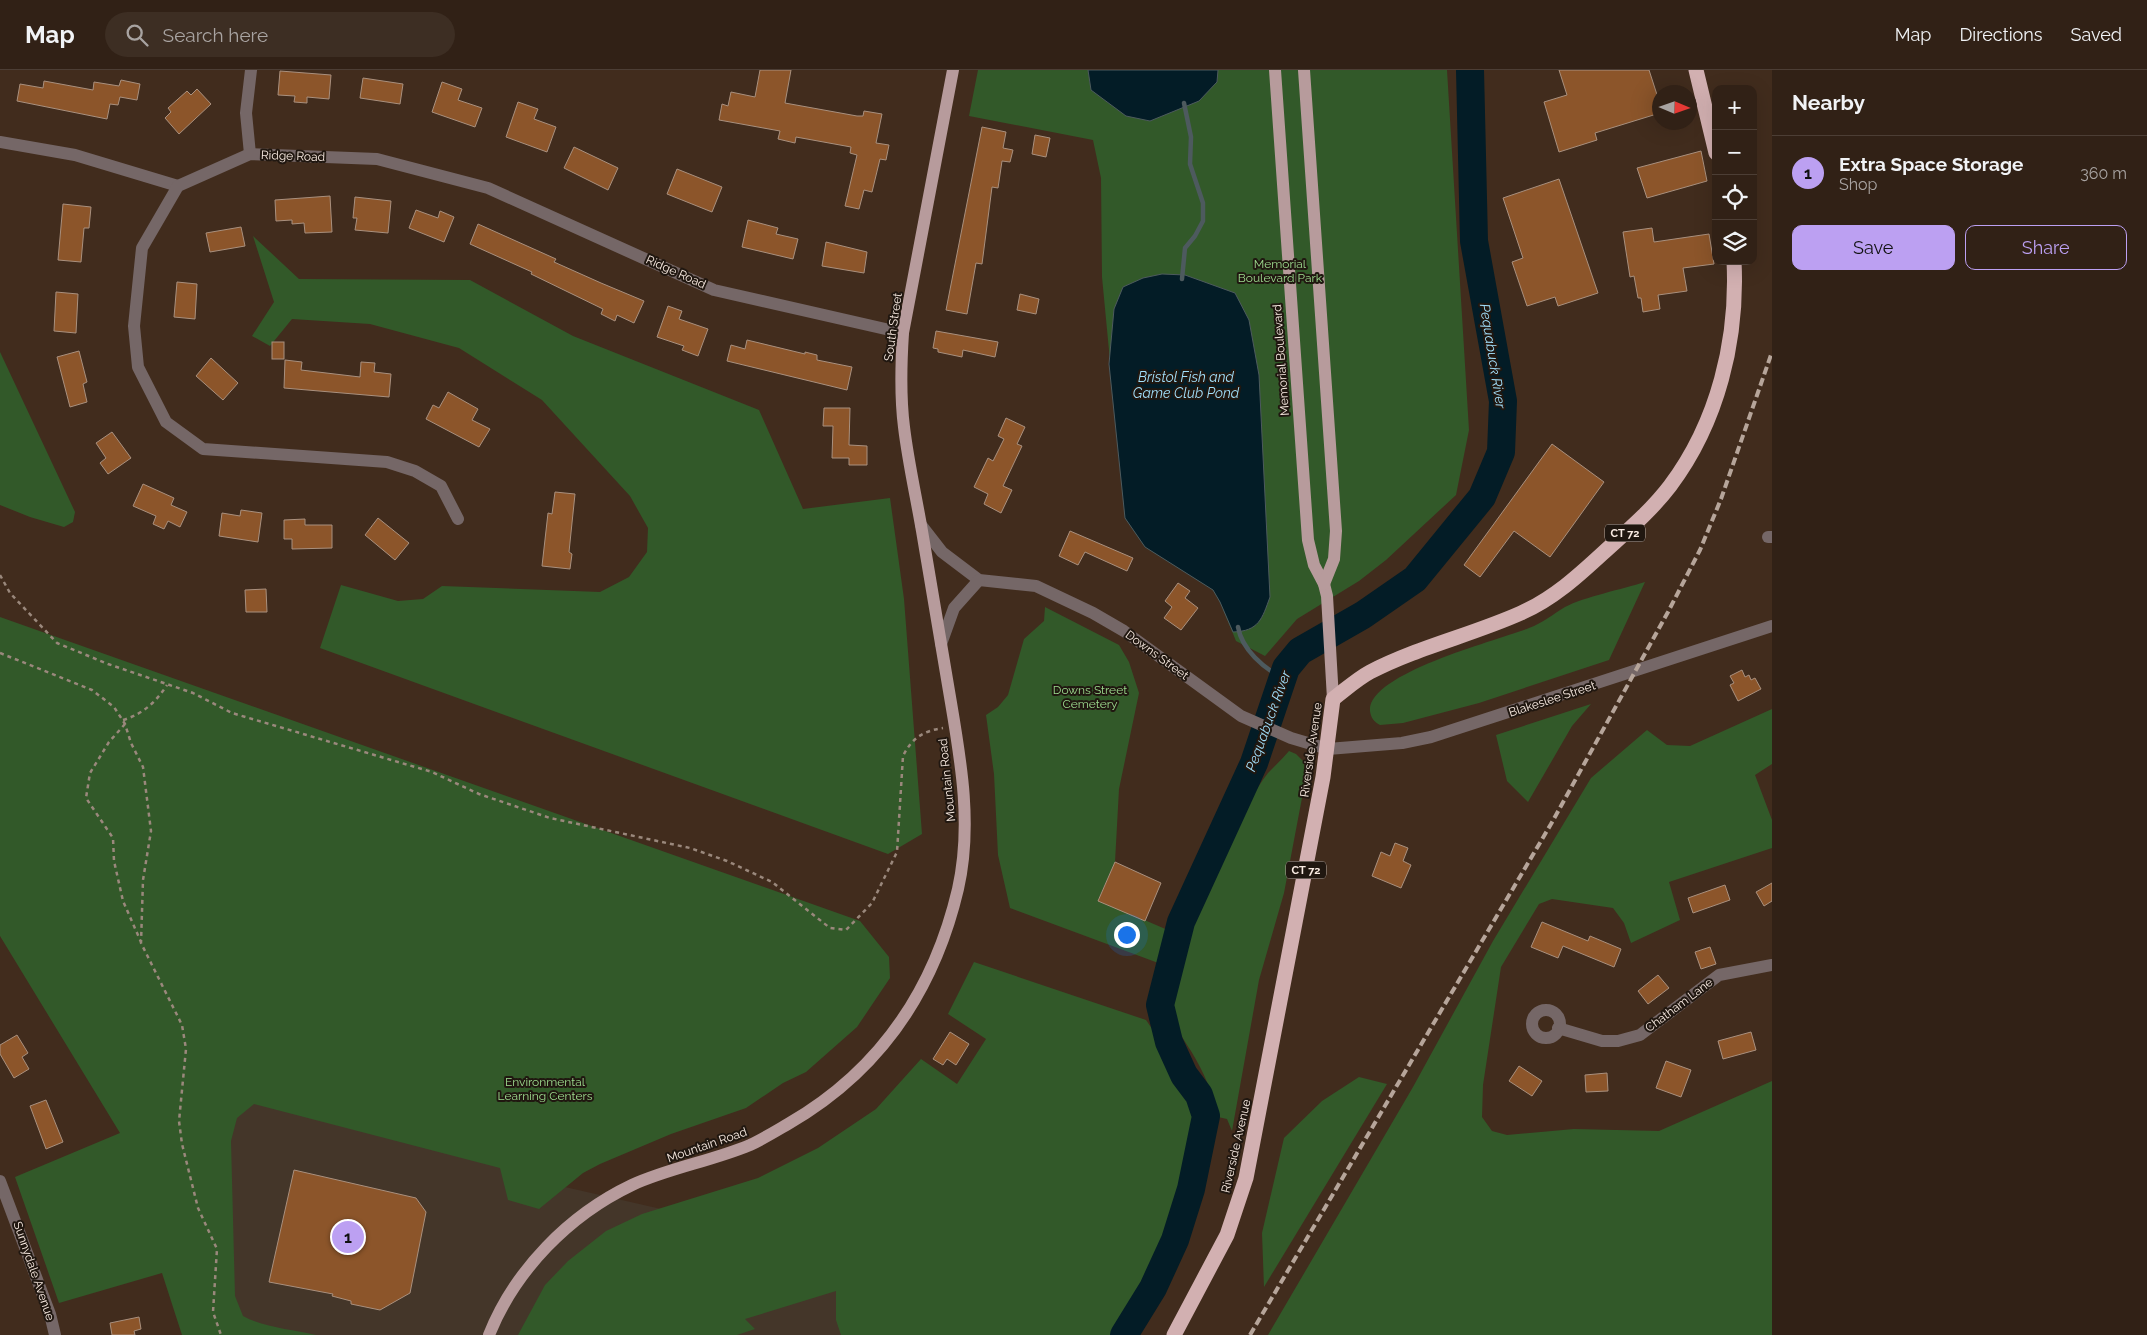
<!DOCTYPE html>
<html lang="en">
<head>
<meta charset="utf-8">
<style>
  :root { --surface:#312116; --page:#3d2e23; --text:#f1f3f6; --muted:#a8a3a1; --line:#4c3e35; --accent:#bca0f2 }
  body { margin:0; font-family:Raleway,sans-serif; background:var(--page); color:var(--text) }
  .controls { position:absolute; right:15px; top:15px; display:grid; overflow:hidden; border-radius:10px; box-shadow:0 5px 20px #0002 }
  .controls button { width:45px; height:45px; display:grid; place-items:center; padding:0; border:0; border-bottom:1px solid var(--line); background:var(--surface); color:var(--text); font:25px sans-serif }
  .compass { position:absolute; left:1652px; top:15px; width:45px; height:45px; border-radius:50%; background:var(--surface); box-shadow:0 5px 20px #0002; rotate:92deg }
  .you { position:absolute; left:1126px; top:864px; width:18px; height:18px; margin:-12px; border:4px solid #fff; border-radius:50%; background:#1a73e8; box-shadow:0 0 0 8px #1a73e833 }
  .badge { display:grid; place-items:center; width:32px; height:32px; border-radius:50%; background:var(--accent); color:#111; font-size:16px; font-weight:700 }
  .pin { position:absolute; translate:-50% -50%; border:2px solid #fff; box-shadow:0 1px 5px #0006 }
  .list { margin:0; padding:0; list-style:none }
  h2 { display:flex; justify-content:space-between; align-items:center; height:65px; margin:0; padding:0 20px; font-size:21px }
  h2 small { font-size:16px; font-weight:400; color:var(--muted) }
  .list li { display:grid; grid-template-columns:32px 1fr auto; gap:15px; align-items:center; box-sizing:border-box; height:75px; padding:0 20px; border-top:1px solid var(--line) }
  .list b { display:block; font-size:19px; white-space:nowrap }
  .list p { margin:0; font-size:16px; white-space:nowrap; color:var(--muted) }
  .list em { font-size:16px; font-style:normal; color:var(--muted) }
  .actions { display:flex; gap:10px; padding:15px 20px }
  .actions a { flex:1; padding:11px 0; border:1px solid var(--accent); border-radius:10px; text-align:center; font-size:18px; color:var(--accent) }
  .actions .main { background:var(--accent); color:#111 }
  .icon { flex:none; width:28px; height:28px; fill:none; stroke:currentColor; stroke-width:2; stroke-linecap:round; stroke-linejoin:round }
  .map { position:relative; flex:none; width:1772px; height:1265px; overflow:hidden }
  header { display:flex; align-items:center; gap:30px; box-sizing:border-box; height:70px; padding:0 25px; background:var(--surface); border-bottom:1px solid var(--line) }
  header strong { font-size:24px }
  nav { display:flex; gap:28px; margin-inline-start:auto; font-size:18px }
  .search { width:350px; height:45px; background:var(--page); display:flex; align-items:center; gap:12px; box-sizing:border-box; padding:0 18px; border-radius:28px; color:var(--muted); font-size:19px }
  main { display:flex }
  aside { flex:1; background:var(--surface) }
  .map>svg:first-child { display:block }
  .commercial { fill:#443629 }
  .green { fill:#325929 }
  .water { fill:#031c26; stroke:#4d5a5e }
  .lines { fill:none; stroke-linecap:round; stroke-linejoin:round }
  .stream { stroke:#4d5a5e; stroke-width:4.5 }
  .river { stroke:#031c26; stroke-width:28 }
  .building { fill:#8c552a; stroke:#a9907e }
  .path { stroke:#9a887c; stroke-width:2.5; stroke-dasharray:4 4; stroke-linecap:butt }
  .minor { stroke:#756767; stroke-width:12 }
  .major { stroke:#b79b9c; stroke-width:12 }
  .highway { stroke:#d2b0b1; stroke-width:15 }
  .rail { stroke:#b6a59a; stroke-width:4; stroke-dasharray:8 4; stroke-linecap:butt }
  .labels { text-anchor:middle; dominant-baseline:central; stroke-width:4; stroke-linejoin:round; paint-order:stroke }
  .shield { fill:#201710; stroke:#b8aba3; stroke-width:1 }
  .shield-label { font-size:11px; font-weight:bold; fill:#f9ebe2 }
  .street-label { font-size:12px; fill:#f9ebe2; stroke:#201710 }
  .park-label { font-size:12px; fill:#9ddc8f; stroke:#201710 }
  .water-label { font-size:14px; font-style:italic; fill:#a1dffb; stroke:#201710 }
</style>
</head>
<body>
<header>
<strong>Map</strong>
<div class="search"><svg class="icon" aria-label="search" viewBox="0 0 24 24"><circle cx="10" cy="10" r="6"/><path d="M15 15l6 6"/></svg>Search here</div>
<nav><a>Map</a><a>Directions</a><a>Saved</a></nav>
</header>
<main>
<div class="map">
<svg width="1772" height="1265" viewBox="0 0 1772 1265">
  <rect width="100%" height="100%" fill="#412c1d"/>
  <path class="commercial" d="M229 1020 512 1083 530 1109 683 1144 996 1265H232Z"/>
  <g class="green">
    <path d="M978 0H1447L1469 360 1456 425 1386 490 1359 511 1297 549 1265 586 1236 571 1220 532 1213 520 1145 477 1125 448 1102 207 1101 108 1093 70 969 46Z"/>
    <path d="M253 166 299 209 470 210 573 266 759 340 803 439 890 428 904 529 922 764 888 784 320 578 341 515 398 531 423 529 442 516 600 522 629 507 647 482 648 458 630 426 542 330 459 278 370 254 292 249 270 276 252 266 274 232Z"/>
    <path d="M0 282 75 442 73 452 64 457 30 447 0 435Z"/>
    <path d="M1645 512 1609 590 1479 633 1403 653 1380 655C1374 652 1371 648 1370 641 1367 603 1499 570 1529 558 1543 553 1553 544 1565 537 1584 527 1623 519 1645 512Z"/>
    <path d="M1045 537 1119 575 1129 592 1139 623 1119 719 1115 792 1098 830 1170 861 1161 894 1010 838 998 785 994 704 986 645 998 637 1008 625 1024 569 1044 551Z"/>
    <path d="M0 547 860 851 889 887 890 908 857 957 806 1002 783 1013 746 1038 671 1064 600 1094 583 1103 539 1139 508 1130 500 1098 254 1034 237 1048 231 1071 235 1226 243 1246C265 1258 291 1259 316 1265H182L162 1203 59 1233 15 1107 120 1063 0 866Z"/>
    <path d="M1591 634 1572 656 1528 732 1507 711 1496 665Z"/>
    <path d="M1772 639V694L1755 705 1772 750V778L1669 812 1680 850 1631 873 1624 853 1613 838 1552 829 1539 834 1501 897 1483 1015 1482 1047 1492 1061 1507 1065 1574 1059 1659 1061 1772 1011V1265H1268L1413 1017 1493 871 1591 708 1647 660 1667 675 1690 676Z"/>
    <path d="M1289 681 1296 684 1304 692 1305 712 1284 823 1259 910 1232 1061 1227 1049 1218 1047C1213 1024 1204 1002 1191 981 1184 970 1177 961 1175 947 1166 881 1205 818 1234 763 1245 743 1254 720 1268 703 1275 696 1282 689 1289 681Z"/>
    <path d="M974 892 1146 950 1155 963 1167 993 1192 1036 1197 1060 1183 1121 1143 1215 1113 1265H841L836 1250V1221L745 1249 755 1259 737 1265H518L545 1215 568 1191 606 1161 642 1144 758 1108 818 1078 876 1039 921 989 957 1014 986 969 948 944Z"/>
    <path d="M1359 1007 1387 1014 1264 1217 1262 1163 1284 1068 1322 1031Z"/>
  </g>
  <g class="water">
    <path d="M1088 0H1218L1217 12 1199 31 1150 51 1126 46 1091 20Z"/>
    <path d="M1162 204 1185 205 1235 223 1249 250 1259 305 1270 527C1262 549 1259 561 1233 562L1220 532 1213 520 1145 477 1125 448 1109 294 1114 239 1123 217 1143 208Z"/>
  </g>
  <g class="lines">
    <g class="stream">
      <path d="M1182 209 1185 178 1195 166 1203 151V133L1190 94 1191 67 1184 33"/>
      <path d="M1238 557C1242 580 1264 598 1282 608"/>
    </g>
    <path class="river" d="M1124 1265 1153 1218 1175 1170 1191 1119 1206 1046 1199 1025 1184 1005 1169 972 1160 935 1181 852 1254 693 1286 598 1300 581 1363 545 1415 509 1482 427 1501 382 1503 331 1474 171 1470 0"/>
  </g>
  <g class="building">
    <path d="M760 0H791L785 33 857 46H863L864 41 882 44 876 73 889 75 886 90 880 89 872 122 864 120 859 139 845 136 857 85 850 83 851 77 796 67 795 73 778 69 780 61 719 50 722 34 728 36 731 22 755 27Z"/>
    <path d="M1559 0H1649L1660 34V43L1595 63 1597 70 1559 82 1544 32 1567 25Z"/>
    <path d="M280 1 331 5 329 29 307 27V33L294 32 295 26 278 25Z"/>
    <path d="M363 8 403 14 400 34 360 28Z"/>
    <path d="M121 10 140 14 137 30 120 27 118 35 110 34 107 49 17 31 20 14 43 18 44 11 93 20 94 12 119 16Z"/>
    <path d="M442 12 462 19 458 30 482 38 475 57 432 42Z"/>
    <path d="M197 19 211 34 179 64 165 48 171 42 168 38 187 21 191 25Z"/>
    <path d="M518 32 538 39 534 49 556 57 547 82 506 67Z"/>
    <path d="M982 57 1006 62 1003 78 1013 80 1010 92 1002 91 998 118 992 117 982 194 976 193 967 244 946 240Z"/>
    <path d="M1035 65 1050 68 1046 87 1032 84Z"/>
    <path d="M574 77 618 98 608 120 564 98Z"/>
    <path d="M1701 81 1707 111 1647 128 1637 98Z"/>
    <path d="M677 99 722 117 712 142 667 124Z"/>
    <path d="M1559 109 1598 223 1558 236 1555 227 1527 236 1512 192 1523 188 1503 128Z"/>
    <path d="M330 126 332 162 305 163 304 153 292 154V150L276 151 275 130Z"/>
    <path d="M355 127 391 131 388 163 355 160 357 148H353Z"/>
    <path d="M63 134 91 137 89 158H84L81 192 58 190Z"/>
    <path d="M416 140 438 148 440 141 454 147 444 172 409 158Z"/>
    <path d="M748 150 778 158 776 164 798 169 793 189 742 177Z"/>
    <path d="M478 154 556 189 554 192 601 213 644 231 634 253 617 245 615 251 601 244 603 239 531 204 532 202 470 174Z"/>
    <path d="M241 157 245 176 210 182 206 163Z"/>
    <path d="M1652 158 1654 172 1709 164 1714 194 1683 198 1687 221 1658 225 1660 239 1643 242 1641 228H1638L1634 206 1630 207 1623 162Z"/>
    <path d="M826 172 867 182 864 203 822 196Z"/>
    <path d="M177 212 197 214 195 249 174 247Z"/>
    <path d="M56 222 78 224 76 263 54 261Z"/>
    <path d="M1020 224 1039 229 1036 244 1017 240Z"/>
    <path d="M668 236 682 241 679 249 708 259 698 286 682 280 684 276 657 267Z"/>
    <path d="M936 261 998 272 995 287 963 280 962 287 938 282V279L933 278Z"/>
    <path d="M747 270 805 284V282L817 285V290L852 297 847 320 727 291 731 275 745 279Z"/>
    <rect x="272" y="272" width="12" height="17"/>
    <path d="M79 281 87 312 83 314 87 332 70 337 57 287Z"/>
    <path d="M211 288 238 313 223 330 196 306Z"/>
    <path d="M285 290 302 292 301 300 360 307 361 292 375 293 374 302 391 304 389 327 284 318Z"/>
    <path d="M448 322 478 339 472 350 490 359 479 377 426 349 433 335 439 338Z"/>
    <path d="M824 338H850L849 375 867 376V395H849V388H832L833 356H823Z"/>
    <path d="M1006 348 1025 357 1017 374 1022 376 1003 416 1012 420 1001 443 984 434 988 424 974 417 988 388 993 391 1004 369 998 366Z"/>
    <path d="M112 362 131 388 108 404 100 393 106 388 96 373Z"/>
    <path d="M1552 374 1604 412 1550 487 1514 461 1480 507 1464 495Z"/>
    <path d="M143 414 174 428 171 435 187 442 180 457 168 451 164 459 153 454 156 446 133 436Z"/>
    <path d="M555 422 575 424 569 482 572 484 570 499 542 496 548 443 552 444Z"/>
    <path d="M241 440 262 443 258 472 219 466 222 443 240 446Z"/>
    <path d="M378 448 409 473 395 490 365 465Z"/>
    <path d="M305 449V455H332V478L292 479V469H284V450Z"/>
    <path d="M1070 461 1133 488 1127 501 1085 482 1078 495 1059 486Z"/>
    <path d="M1178 513 1190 521 1185 528 1198 538 1181 560 1164 548 1172 537 1165 531Z"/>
    <path d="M266 519 267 542H246L245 520Z"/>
    <path d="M1742 600 1745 607 1749 605 1751 610 1755 608 1761 619 1738 631 1730 615 1734 613 1730 606Z"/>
    <path d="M1395 773 1408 778 1403 791 1411 795 1401 818 1372 806 1381 782 1390 786Z"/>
    <path d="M1115 792 1161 813 1145 851 1098 831Z"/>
    <path d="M1772 813V831L1764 836 1756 822Z"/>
    <path d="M1725 815 1730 830 1693 843 1688 828Z"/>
    <path d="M1542 852 1588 871 1590 866 1621 879 1614 897 1563 876 1558 888 1531 877Z"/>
    <path d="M1710 877 1716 894 1701 899 1695 882Z"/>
    <path d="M1658 905 1669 918 1648 934 1638 921Z"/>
    <path d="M950 962 969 974 956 995 947 989 943 995 933 989Z"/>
    <path d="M1751 962 1756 980 1723 989 1718 971Z"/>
    <path d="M17 965 28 983 22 987 29 999 14 1008 0 984V975Z"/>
    <path d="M1666 991 1691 1000 1681 1027 1656 1018Z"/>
    <path d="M1519 996 1542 1011 1532 1026 1509 1011Z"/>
    <path d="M1607 1003 1608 1021 1586 1022 1585 1005Z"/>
    <path d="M46 1030 63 1072 46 1079 30 1036Z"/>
    <path d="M294 1100 416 1128 426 1142 410 1223 380 1240 351 1234V1231L332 1226 333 1224 269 1212Z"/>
    <path d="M139 1247 141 1259 134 1261 135 1265H112L110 1253Z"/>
  </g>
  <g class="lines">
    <g class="path">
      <path d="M0 505 10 523 57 573 108 594 193 623 232 643 432 702 479 724 550 748 690 778 727 791 772 812 830 858 846 860 872 833 897 782 903 686C912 668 923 661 943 658"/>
      <path d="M0 583 92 620 114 637 125 654 131 673 143 697 151 761 143 810 141 873 182 955 186 979 179 1051 182 1074 198 1138 217 1179 213 1242 221 1265"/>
      <path d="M123 650C143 644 156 632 167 615"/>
      <path d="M125 654 109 672 90 703 86 728 113 768 114 791 123 831 141 872"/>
    </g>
    <g class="minor">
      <path d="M0 72 75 85 178 116"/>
      <path d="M250 84 246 43 251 0"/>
      <path d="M458 449 441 416 415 401 387 392 203 379 166 352 138 297 134 256 142 178 178 116 250 84 377 89 488 118 714 220 903 263"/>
      <path d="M921 455 942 482 979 510 1036 516 1093 543 1124 561 1241 646 1291 668 1328 679 1402 673 1431 667 1772 556"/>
      <path d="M1768 467H1772"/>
      <path d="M941 574 954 538 979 510"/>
      <circle cx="1546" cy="954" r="14"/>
      <path d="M1558 958 1602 971H1618L1640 965 1719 905 1772 895"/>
      <path d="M0 1111 50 1244 55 1265"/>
    </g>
    <g class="major">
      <path d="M1275 0 1308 470 1314 495 1324 514 1327 526 1333 629"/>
      <path d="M1304 0 1336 461 1334 489 1324 514"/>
      <path d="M489 1265C515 1200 569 1145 632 1115 669 1098 712 1091 750 1075 763 1069 776 1061 788 1054 880 1001 934 921 958 819 973 753 960 686 949 621 940 568 931 514 922 461 916 426 908 391 904 357 900 326 901 294 903 263L953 0"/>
    </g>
    <g class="highway">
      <path d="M1696 0 1716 83"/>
      <path d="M1174 1265 1227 1165 1246 1108 1323 707 1333 629C1345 620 1357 609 1370 602 1418 577 1472 565 1521 543 1553 529 1578 506 1603 483 1626 462 1651 441 1670 416 1718 352 1738 270 1734 191"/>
    </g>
    <path class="rail" d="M1250 1265 1551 754 1668 542 1700 480 1721 429 1772 282"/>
  </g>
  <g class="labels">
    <g class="shield">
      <rect x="1605" y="454.5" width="40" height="17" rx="4"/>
      <rect x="1286" y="791.5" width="40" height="17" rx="4"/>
    </g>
    <g class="shield-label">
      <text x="1625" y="463">CT 72</text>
      <text x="1306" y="800">CT 72</text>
    </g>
    <g class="street-label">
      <text transform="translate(293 86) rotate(2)">Ridge Road</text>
      <text transform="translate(676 202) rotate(24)">Ridge Road</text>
      <text transform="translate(893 257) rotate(-82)">South Street</text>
      <text transform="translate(1281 290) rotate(-94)">Memorial Boulevard</text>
      <text transform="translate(1157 585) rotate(36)">Downs Street</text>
      <text transform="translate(1552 629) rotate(-18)">Blakeslee Street</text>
      <text transform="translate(1311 680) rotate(-82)">Riverside Avenue</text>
      <text transform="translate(947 710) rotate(-96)">Mountain Road</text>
      <text transform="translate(1679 935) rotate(-37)">Chatham Lane</text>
      <text transform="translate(707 1075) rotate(-19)">Mountain Road</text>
      <text transform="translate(1236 1076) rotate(-77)">Riverside Avenue</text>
      <text transform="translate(34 1201) rotate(71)">Sunnydale Avenue</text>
    </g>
    <g class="park-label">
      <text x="1280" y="194">Memorial<tspan x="1280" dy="14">Boulevard Park</tspan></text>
      <text x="1090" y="620">Downs Street<tspan x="1090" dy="14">Cemetery</tspan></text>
      <text x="545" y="1012">Environmental<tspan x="545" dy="14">Learning Centers</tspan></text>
    </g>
    <g class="water-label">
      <text transform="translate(1493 286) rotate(81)">Pequabuck River</text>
      <text x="1186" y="307">Bristol Fish and<tspan x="1186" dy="16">Game Club Pond</tspan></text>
      <text transform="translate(1268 651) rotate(-70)">Pequabuck River</text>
    </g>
  </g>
</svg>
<div class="controls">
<button>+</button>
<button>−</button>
<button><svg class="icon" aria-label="locate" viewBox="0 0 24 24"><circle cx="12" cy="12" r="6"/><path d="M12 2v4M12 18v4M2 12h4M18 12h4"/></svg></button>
<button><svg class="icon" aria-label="layers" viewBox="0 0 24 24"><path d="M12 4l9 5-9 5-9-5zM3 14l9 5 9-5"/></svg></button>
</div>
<svg class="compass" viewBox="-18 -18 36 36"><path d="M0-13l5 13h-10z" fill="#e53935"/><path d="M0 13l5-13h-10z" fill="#a8a3a1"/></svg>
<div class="you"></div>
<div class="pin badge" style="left:348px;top:1167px">1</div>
</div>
<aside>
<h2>Nearby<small></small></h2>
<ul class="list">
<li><span class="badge">1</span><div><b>Extra Space Storage</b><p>Shop</p></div><em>360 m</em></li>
</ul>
<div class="actions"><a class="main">Save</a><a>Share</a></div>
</aside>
</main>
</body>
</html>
